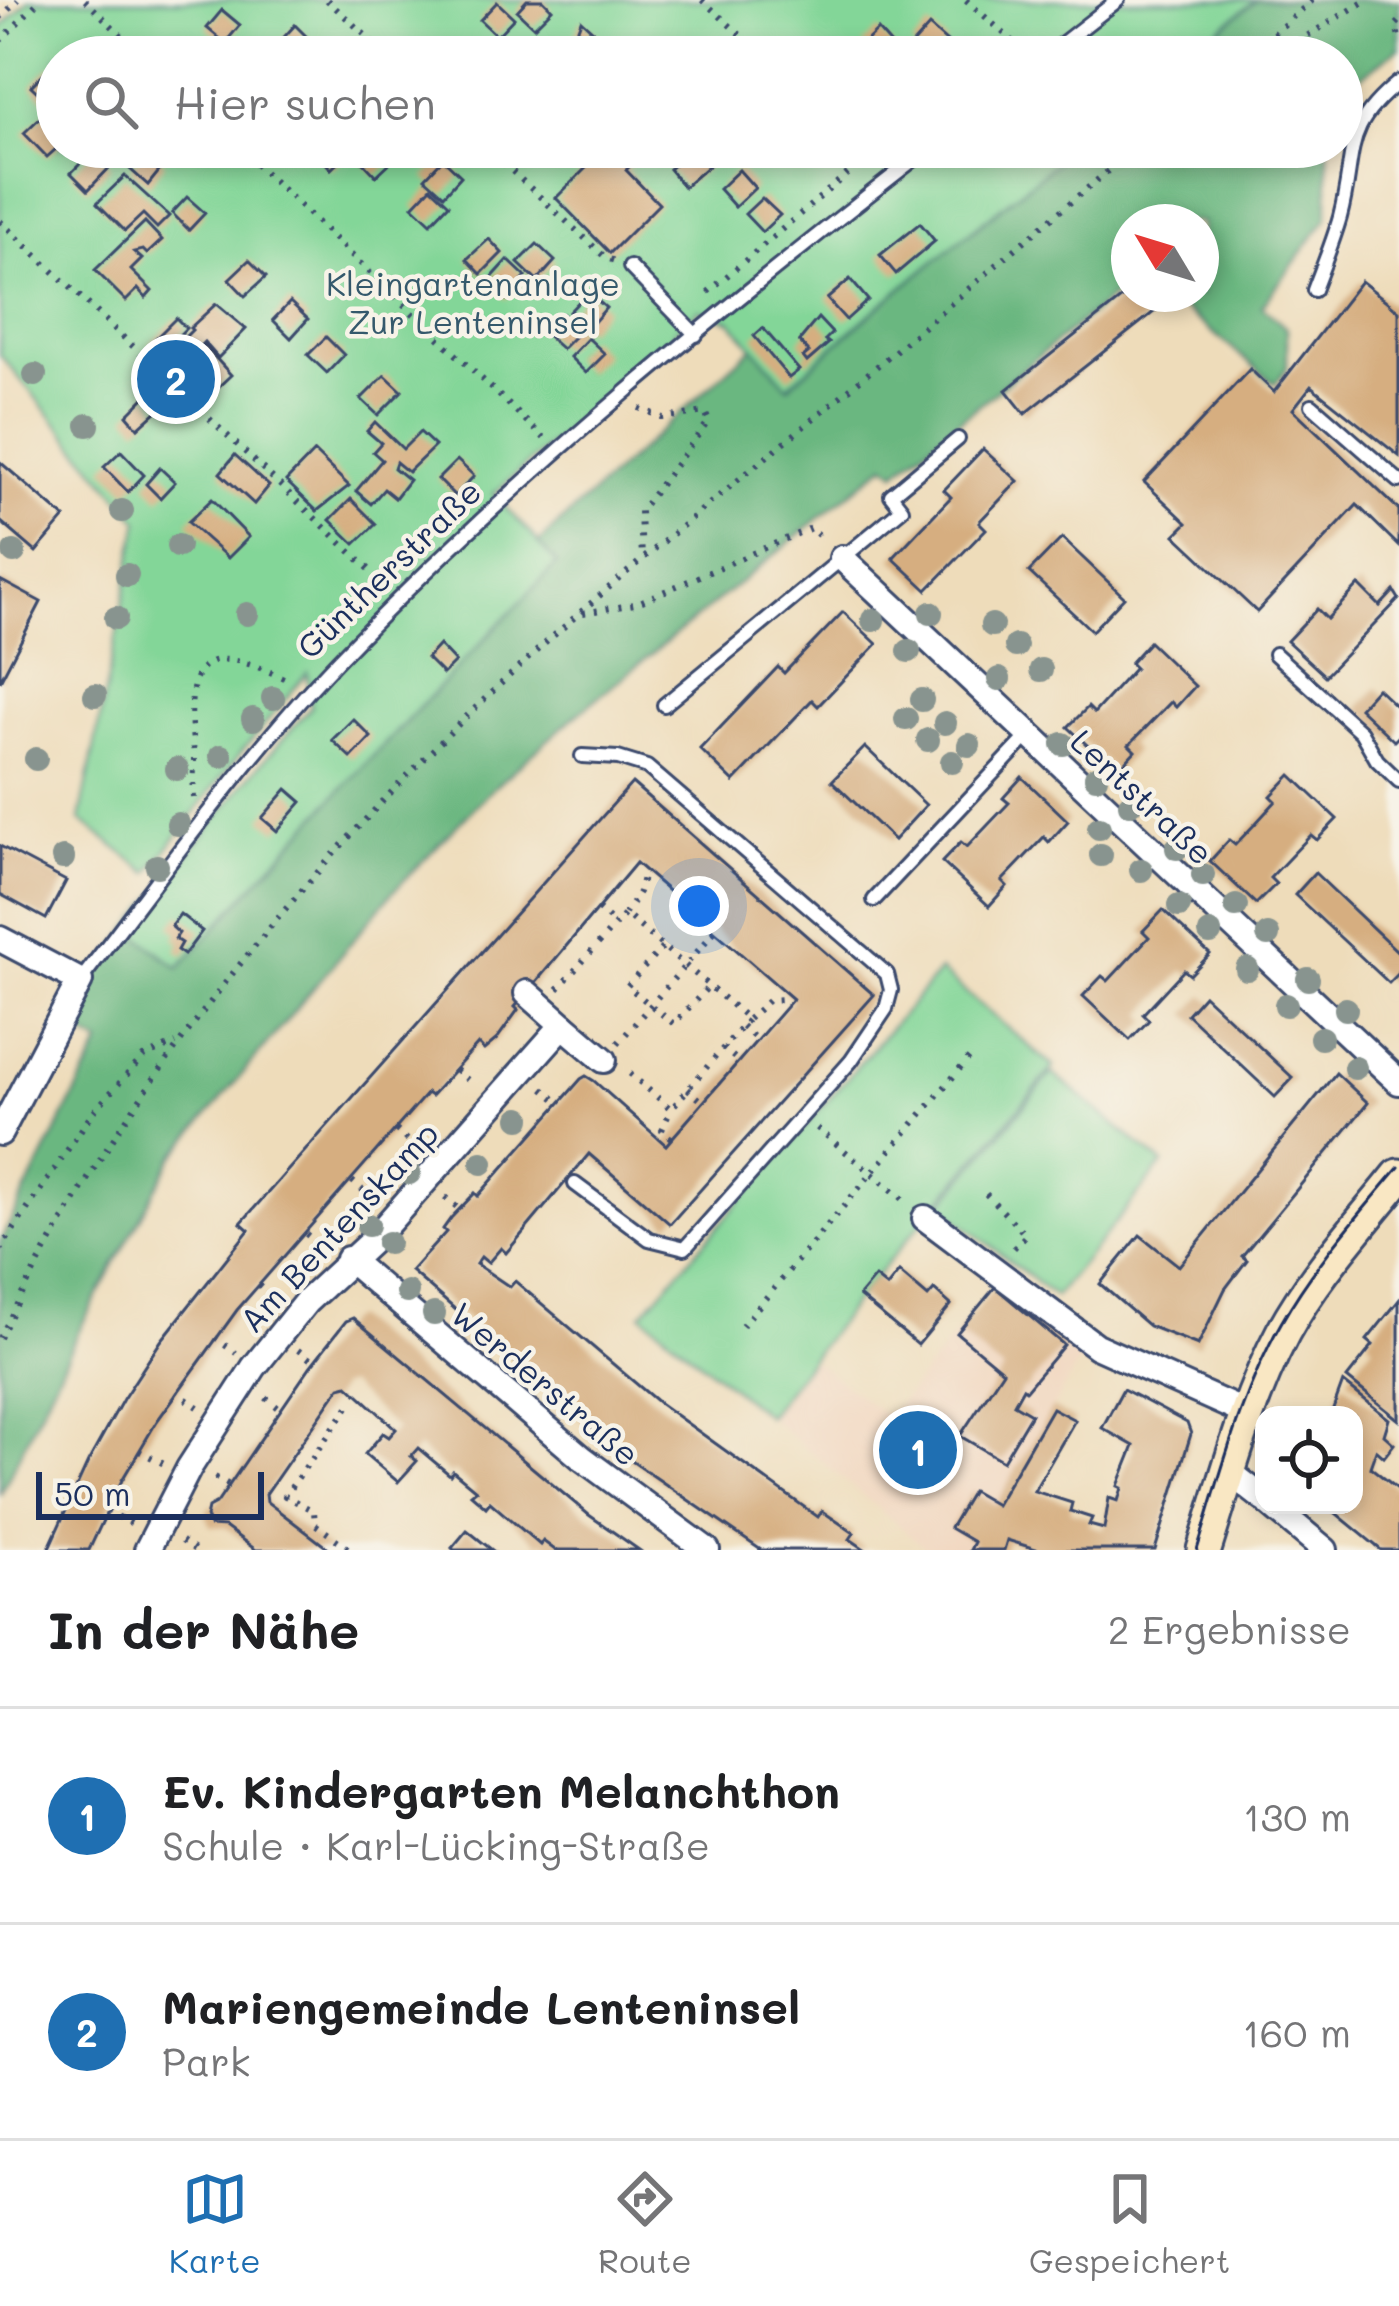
<!DOCTYPE html>
<html lang="de">
<head>
<meta charset="utf-8">
<style>
  :root { --surface:#fff; --page:#f2f2f2; --text:#202124; --muted:#757577; --line:#e0e0e0; --accent:#1f6fb2 }
  body { margin:0; font-family:Mali,sans-serif; background:var(--page); color:var(--text) }
  .controls { position:absolute; right:36px; bottom:36px; display:grid; overflow:hidden; border-radius:24px; box-shadow:0 6px 18px #0003 }
  .controls button { width:108px; height:108px; display:grid; place-items:center; padding:0; border:0; border-bottom:3px solid var(--line); background:var(--surface); color:var(--text); font:60px sans-serif }
  .compass { position:absolute; left:1111px; top:204px; width:108px; height:108px; border-radius:50%; background:var(--surface); box-shadow:0 6px 18px #0003; rotate:308deg }
  .scale { position:absolute; left:36px; bottom:30px; width:228px; box-sizing:border-box; padding-left:12px; border:6px solid #1b2f5e; border-top:0; font-size:33px; line-height:42px; white-space:nowrap; color:#1b2f5e; -webkit-text-stroke:9px #f7f3e8; paint-order:stroke }
  .you { position:absolute; left:699px; top:906px; width:42px; height:42px; margin:-30px; border:9px solid #fff; border-radius:50%; background:#1a73e8; box-shadow:0 0 0 18px #1a73e833 }
  .badge { display:grid; place-items:center; width:78px; height:78px; border-radius:50%; background:var(--accent); color:#fff; font-size:39px; font-weight:700 }
  .pin { position:absolute; translate:-50% -50%; border:6px solid #fff; box-shadow:0 3px 12px #0006 }
  .list { margin:0; padding:0; list-style:none }
  h2 { display:flex; justify-content:space-between; align-items:center; height:156px; margin:0; padding:0 48px; font-size:51px }
  h2 small { font-size:39px; font-weight:400; color:var(--muted) }
  .list li { display:grid; grid-template-columns:78px 1fr auto; gap:36px; align-items:center; box-sizing:border-box; height:216px; padding:0 48px; border-top:3px solid var(--line) }
  .list b { display:block; font-size:45px; white-space:nowrap }
  .list p { margin:0; font-size:39px; white-space:nowrap; color:var(--muted) }
  .list em { font-size:39px; font-style:normal; color:var(--muted) }
  .icon { flex:none; width:66px; height:66px; fill:none; stroke:currentColor; stroke-width:2; stroke-linecap:round; stroke-linejoin:round }
  .map { position:relative; flex:none; width:1399px; height:1550px; overflow:hidden }
  .search { position:absolute; background:var(--surface); box-shadow:0 6px 18px #0003; left:36px; right:36px; top:36px; height:132px; display:flex; align-items:center; gap:30px; box-sizing:border-box; padding:0 42px; border-radius:66px; color:var(--muted); font-size:45px }
  .sheet { height:588px; background:var(--surface) }
  nav { display:flex; justify-content:space-around; align-items:center; box-sizing:border-box; height:168px; border-top:3px solid var(--line); background:var(--surface); font-size:33px; color:var(--muted) }
  nav a { display:grid; justify-items:center; gap:6px }
  nav .on { color:var(--accent) }
  .map>svg:first-child { display:block }
  .built { fill:#f1d5bd }
  .green { fill:#83d698; stroke:#4f827b; stroke-width:3 }
  .forest { fill:#6ab780; stroke:#42736f; stroke-width:3 }
  .building { fill:#d6ae80 }
  .lines { fill:none; stroke-linecap:round; stroke-linejoin:round }
  .lane-casing { stroke:#3b496c; stroke-width:18 }
  .street-casing { stroke:#3b496c; stroke-width:30 }
  .secondary-casing { stroke:#3b496c; stroke-width:39 }
  .path { stroke:#3b496c; stroke-width:6; stroke-dasharray:3 9; stroke-linecap:butt }
  .lane { stroke:#fff; stroke-width:12 }
  .street { stroke:#fff; stroke-width:24 }
  .secondary { stroke:#f9e7c3; stroke-width:33 }
  .tram { stroke:#1b2f5e; stroke-width:3 }
  .tree { fill:#88948f }
  .labels { text-anchor:middle; dominant-baseline:central; stroke-width:9; stroke-linejoin:round; paint-order:stroke }
  .park-label { font-size:33px; fill:#35596c; stroke:#f7f3e8 }
  .street-label { font-size:33px; fill:#1b2f5e; stroke:#f7f3e8 }
</style>
</head>
<body>
<div class="map">
<svg width="1399" height="1550" viewBox="0 0 1399 1550">
  <rect width="100%" height="100%" fill="#f7f3e8"/>
  <filter id="ink" filterUnits="userSpaceOnUse"><feTurbulence type="fractalNoise" baseFrequency=".00833" numOctaves="2"/><feDisplacementMap in="SourceGraphic" scale="24" xChannelSelector="R" yChannelSelector="G"/><feConvolveMatrix kernelMatrix="1 2 1 2 8 2 1 2 1" color-interpolation-filters="sRGB"/></filter>
  <filter id="wash" filterUnits="userSpaceOnUse"><feTurbulence type="fractalNoise" baseFrequency=".004" numOctaves="4" result="noise"/><feDisplacementMap in="SourceGraphic" scale="48" xChannelSelector="R" yChannelSelector="G"/><feGaussianBlur stdDeviation="2.7" result="paint"/><feColorMatrix in="noise" values="0 0 0 0 0 0 0 0 0 0 0 0 0 0 0 0 0 1.4 0 .05"/><feComposite in="paint" operator="in"/></filter>
  <g filter="url(#wash)">
    <rect width="100%" height="100%" fill="#eedcba"/>
    <path class="built" d="M995 1287 1081 1359 970 1550H928L767 1416 811 1359 888 1417Z"/>
    <g class="green">
      <path d="M29 0H1256L1186 57H57V147H1075L875 310 787 387 730 320 700 310 675 331 672 339 493 494 558 563 340 791 178 969 129 929 246 781 311 707 307 673 226 771 149 873 80 820 139 521 0 355V29Z"/>
      <path d="M940 971 1054 1067 854 1302 767 1416 642 1314Z"/>
      <path d="M1052 1073 1163 1164 1055 1297 940 1206Z"/>
    </g>
    <g class="forest">
      <path d="M1256 0H1399V48L1342 90V57H1186Z"/>
      <path d="M1075 147H1328V217L1262 306 1287 329V368L1275 384 1166 294H1201V222H1129V283L896 472 886 464 575 716 490 791 391 894 172 1159 78 1332 0 1495V1242L101 1044 69 1028 87 988 129 929 179 968 340 791 557 564 538 543 753 347 788 387 875 310Z"/>
    </g>
    <g id="blocks">
      <g class="building">
        <path d="M527 0H543L552 9 534 27 517 11Z"/>
        <path d="M497 2 514 18 497 36 480 20Z"/>
        <path d="M222 10 240 25 225 43 207 28Z"/>
        <path d="M581 20 605 42 585 57H565L558 51 577 31Z"/>
        <path d="M295 25 311 41 296 57H290L277 45Z"/>
        <path d="M929 26 947 42 934 57H926L912 45Z"/>
        <path d="M878 30 894 48 885 57H875L863 44Z"/>
        <path d="M51 66 57 72V101L52 106 57 112V148L47 157 24 133 52 106 31 86Z"/>
        <path d="M319 147H346L350 151 331 169 315 151Z"/>
        <path d="M373 147H385L395 158 376 176 360 159Z"/>
        <path d="M607 147H649L626 170 659 204 610 253 556 198Z"/>
        <path d="M695 147H730L684 187 669 169Z"/>
        <path d="M147 148 165 164 148 185 130 169Z"/>
        <path d="M94 150 111 166 88 190 71 173Z"/>
        <path d="M443 159 461 176 444 195 425 178Z"/>
        <path d="M739 170 755 188 735 207 719 189Z"/>
        <path d="M125 176 169 216 157 228 143 214 125 231 97 203Z"/>
        <path d="M431 187 449 204 431 223 413 206Z"/>
        <path d="M187 197 205 213 189 230 172 213Z"/>
        <path d="M762 198 780 215 762 232 745 214Z"/>
        <path d="M145 222 162 240 147 254 143 250 134 252 142 259 131 270 152 291 146 298 138 289 126 301 95 270Z"/>
        <path d="M920 223 935 241 896 274 880 255Z"/>
        <path d="M489 239 502 253 481 274 467 259Z"/>
        <path d="M537 244 555 261 537 281 518 263Z"/>
        <path d="M249 260 266 277 245 296 229 279Z"/>
        <path d="M508 260 526 277 506 299 488 282Z"/>
        <path d="M850 279 868 300 846 320 827 299Z"/>
        <path d="M1361 281 1399 311V456L1311 386 1293 409 1399 510V546L1357 505 1257 612 1175 535 1187 523 1144 482 1250 369 1274 392Z"/>
        <path d="M588 292 606 308 587 330 569 312Z"/>
        <path d="M1127 294H1147L1159 308 1025 414 1006 390Z"/>
        <path d="M290 302 308 319 291 338 273 320Z"/>
        <path d="M216 304 246 329 218 358 204 342 196 350 184 338 192 330 190 328Z"/>
        <path d="M563 314 580 331 562 349 544 333Z"/>
        <path d="M176 318 186 328 160 355 149 345Z"/>
        <path d="M818 318 832 333 825 340 829 343 807 362 803 357 809 352 799 341Z"/>
        <path d="M763 328 799 370 789 378 754 336Z"/>
        <path d="M326 337 344 355 327 373 308 355Z"/>
        <path d="M588 338 605 354 586 373 570 357Z"/>
        <path d="M204 345 231 375 216 389 189 359Z"/>
        <path d="M385 375 402 391 378 415 361 399Z"/>
        <path d="M147 395 159 409 138 428 127 415Z"/>
        <path d="M375 422 403 449 420 432 435 446 408 472 396 462 394 468 409 480 395 498 384 489 371 504 356 491 382 460 373 452 381 443 367 431Z"/>
        <path d="M983 449 1018 481 979 522 986 529 927 590 893 558 951 497 944 490Z"/>
        <path d="M121 451 144 475 128 492 104 467Z"/>
        <path d="M314 452 349 486 317 511 286 481Z"/>
        <path d="M235 455 269 486 254 504 220 473Z"/>
        <path d="M457 460 474 476 455 496 438 479Z"/>
        <path d="M0 462 65 518 36 552 0 521Z"/>
        <path d="M160 468 175 482 160 498 146 484Z"/>
        <path d="M212 499 249 537 228 558 188 522Z"/>
        <path d="M351 499 376 524 355 544 330 520Z"/>
        <path d="M1062 538 1124 597 1092 631 1029 572Z"/>
        <path d="M0 580 41 602 0 681Z"/>
        <path d="M1359 585 1380 606 1394 591 1399 599 1325 676 1287 641 1317 609 1327 619Z"/>
        <path d="M843 612 877 644 818 706 812 700 734 782 700 749 778 667 784 673Z"/>
        <path d="M1149 642 1195 686 1176 707 1171 702 1129 745 1135 751 1116 772 1068 727 1088 707 1094 713 1135 668 1130 663Z"/>
        <path d="M439 645 455 662 443 674 427 658Z"/>
        <path d="M1377 688 1399 709V736L1394 741 1359 708Z"/>
        <path d="M353 719 371 737 351 758 332 740Z"/>
        <path d="M865 747 926 805 894 840 832 781Z"/>
        <path d="M1291 775 1337 819 1317 840 1311 835 1270 878 1276 884 1256 904 1210 861 1229 840 1235 845 1255 824 1276 801 1271 796Z"/>
        <path d="M1022 777 1068 821 1049 842 1044 837 1002 881 1007 886 989 906 942 862 961 842 967 847 1009 803 1003 798Z"/>
        <path d="M632 783 874 995 670 1224 589 1154 506 1253 501 1248 488 1263 481 1257 476 1264 510 1287 515 1281 659 1403 818 1517 822 1511 854 1533 850 1539 866 1550H761L623 1455 411 1271 446 1232 443 1229 451 1218 475 1193 478 1196 581 1079 586 1076 594 1081 666 1145 793 999 636 863 515 1007 518 1010 497 1039 484 1050 478 1044 431 1096 427 1093 237 1310 157 1421 122 1480 89 1550H48L88 1462 123 1399 161 1341 249 1230 241 1223Z"/>
        <path d="M287 789 302 802 277 831 262 818Z"/>
        <path d="M0 846 66 881 46 919 0 894Z"/>
        <path d="M1315 873 1399 953V973L1389 983 1295 895Z"/>
        <path d="M1163 910 1210 954 1190 975 1184 970 1143 1014 1149 1020 1130 1040 1083 996 1102 976 1108 981 1149 937 1143 931Z"/>
        <path d="M180 914 202 931 184 955 177 950 181 943 175 939 179 933 171 926Z"/>
        <path d="M1204 995 1293 1078 1275 1097 1187 1014Z"/>
        <path d="M1336 1073 1368 1103 1242 1256 1247 1260 1225 1289 1198 1345 1149 1326 1100 1284 1140 1235 1179 1266Z"/>
        <path d="M899 1272 928 1297 934 1290 951 1305 918 1345 859 1296 875 1277 887 1287Z"/>
        <path d="M995 1287 1064 1345 1026 1390 1023 1388 1014 1404 1031 1414 1003 1461 960 1436 1003 1371 957 1333Z"/>
        <path d="M1399 1300V1420L1347 1378 1373 1345 1367 1340Z"/>
        <path d="M353 1318 589 1515 639 1550H555L543 1541 540 1545 490 1502 486 1507 471 1494 476 1490 453 1471 450 1475 418 1448 411 1456 417 1461 398 1482 365 1454 383 1433 389 1437 396 1429 348 1385 340 1387 266 1494 267 1502 330 1550H256L225 1527 210 1526 206 1517 208 1508 217 1503 310 1367 346 1321Z"/>
        <path d="M1343 1382 1389 1419 1384 1435 1394 1444 1384 1457 1376 1450 1370 1467 1399 1490V1550H1381L1326 1505H1354V1415H1331Z"/>
        <path d="M1123 1389 1187 1423 1191 1434 1155 1550H1039L1007 1540 1004 1550H970L974 1542 950 1528 972 1491 996 1505 1052 1408 1075 1420 1034 1491 1072 1503 1070 1511 1092 1518 1089 1525 1104 1529 1109 1498 1118 1501 1122 1488 1118 1486 1134 1446 1102 1428Z"/>
        <path d="M467 1530 492 1550H454L452 1548Z"/>
      </g>
    </g>
  </g>
  <g filter="url(#ink)">
    <use href="#blocks" fill-opacity="0" stroke="#3b496c" stroke-width="3"/>
    <g class="lines">
      <g class="lane-casing">
        <g id="lane">
          <path d="M1045 57 1118 0"/>
          <path d="M630 267 696 335"/>
          <path d="M1314 290C1323 266 1333 242 1340 217 1357 153 1340 129 1399 82"/>
          <path d="M1312 405 1399 481"/>
          <path d="M1275 654 1361 732 1377 760 1399 781"/>
          <path d="M664 705 902 509 891 495 958 439"/>
          <path d="M874 900 1029 735"/>
          <path d="M80 981C163 874 243 759 337 661 518 473 724 307 930 147"/>
          <path d="M575 1184 649 1239 685 1248 851 1061 886 1009 891 990 887 974 647 767 618 758 582 756"/>
        </g>
      </g>
      <g class="street-casing">
        <g id="street">
          <path d="M842 558 1399 1082"/>
          <path d="M0 939 80 981 0 1133"/>
          <path d="M527 993 563 1025"/>
          <path d="M925 1218 1096 1346 1248 1414"/>
          <path d="M348 1259 582 1458 707 1550"/>
          <path d="M1228 1471 1264 1499"/>
          <path d="M1271 1505 1325 1550"/>
          <path d="M147 1550 189 1468 254 1367 306 1302 373 1240 563 1025 604 1060"/>
        </g>
      </g>
      <g class="secondary-casing">
        <path id="secondary" d="M1204 1550C1227 1477 1247 1400 1283 1332 1314 1275 1359 1226 1399 1176"/>
      </g>
      <g class="path">
        <path d="M85 0 144 57"/>
        <path d="M327 0 389 57"/>
        <path d="M702 0 765 57"/>
        <path d="M966 0 1023 50"/>
        <path d="M0 18 18 0"/>
        <path d="M1399 22 1396 25 1399 38"/>
        <path d="M0 41 40 0"/>
        <path d="M1013 57 1027 47"/>
        <path d="M1246 57 1313 0"/>
        <path d="M1252 57 1300 40 1367 0"/>
        <path d="M238 147 544 438"/>
        <path d="M486 147 606 258 615 261"/>
        <path d="M0 221 386 585"/>
        <path d="M708 292 879 147"/>
        <path d="M639 408 663 418 705 412 709 421 640 511 642 559"/>
        <path d="M583 613 635 604 811 528 824 541"/>
        <path d="M194 798C193 785 194 773 194 760 194 736 179 663 219 660 243 658 269 672 291 681"/>
        <path d="M598 909 615 924"/>
        <path d="M625 914 639 892 645 870"/>
        <path d="M662 948 627 986 674 1024 709 986"/>
        <path d="M558 989 625 914 748 1019 671 1109 628 1072"/>
        <path d="M748 1019 769 1000 784 999 789 1004"/>
        <path d="M742 1026 757 1040"/>
        <path d="M618 1043 715 931"/>
        <path d="M723 1048 738 1061"/>
        <path d="M456 1070 474 1085"/>
        <path d="M543 1089 560 1103"/>
        <path d="M688 1089 703 1102"/>
        <path d="M817 1128 909 1204"/>
        <path d="M396 1130 417 1148"/>
        <path d="M671 1138 662 1130 671 1109"/>
        <path d="M352 1181 372 1198"/>
        <path d="M986 1194 1026 1235 1011 1251"/>
        <path d="M445 1197 459 1209"/>
        <path d="M306 1234 323 1248"/>
        <path d="M0 1250 93 1112 143 1057 176 1043"/>
        <path d="M259 1285 278 1301"/>
        <path d="M742 1326 970 1057"/>
        <path d="M0 1338C119 1094 296 878 492 692 609 582 736 483 859 381 952 304 1043 224 1137 147"/>
        <path d="M215 1338 236 1353"/>
        <path d="M298 1350 314 1362"/>
        <path d="M176 1392 198 1407"/>
        <path d="M266 1398 280 1409"/>
        <path d="M348 1407 285 1496 314 1511 315 1524 351 1550"/>
        <path d="M139 1451 164 1464"/>
        <path d="M215 1477 229 1485"/>
        <path d="M107 1511 133 1524"/>
        <path d="M182 1541 195 1550"/>
      </g>
      <use href="#lane" class="lane"/>
      <use href="#street" class="street"/>
      <use href="#secondary" class="secondary"/>
      <path class="tram" d="M1197 1550C1221 1473 1241 1393 1281 1323 1313 1266 1357 1217 1399 1167"/>
    </g>
    <g class="tree">
      <circle cx="35" cy="375" r="12"/>
      <circle cx="88" cy="425" r="12"/>
      <circle cx="122" cy="511" r="12"/>
      <circle cx="178" cy="546" r="12"/>
      <circle cx="14" cy="552" r="12"/>
      <circle cx="127" cy="575" r="12"/>
      <circle cx="931" cy="613" r="12"/>
      <circle cx="247" cy="614" r="12"/>
      <circle cx="116" cy="618" r="12"/>
      <circle cx="873" cy="620" r="12"/>
      <circle cx="992" cy="625" r="12"/>
      <circle cx="1016" cy="646" r="12"/>
      <circle cx="909" cy="651" r="12"/>
      <circle cx="1041" cy="670" r="12"/>
      <circle cx="999" cy="679" r="12"/>
      <circle cx="95" cy="695" r="12"/>
      <circle cx="273" cy="698" r="12"/>
      <circle cx="922" cy="700" r="12"/>
      <circle cx="253" cy="719" r="12"/>
      <circle cx="906" cy="719" r="12"/>
      <circle cx="945" cy="723" r="12"/>
      <circle cx="928" cy="740" r="12"/>
      <circle cx="1063" cy="744" r="12"/>
      <circle cx="969" cy="745" r="12"/>
      <circle cx="221" cy="756" r="12"/>
      <circle cx="36" cy="759" r="12"/>
      <circle cx="952" cy="762" r="12"/>
      <circle cx="177" cy="769" r="12"/>
      <circle cx="1096" cy="777" r="12"/>
      <circle cx="1130" cy="804" r="12"/>
      <circle cx="178" cy="824" r="12"/>
      <circle cx="1099" cy="828" r="12"/>
      <circle cx="1177" cy="848" r="12"/>
      <circle cx="1101" cy="855" r="12"/>
      <circle cx="63" cy="858" r="12"/>
      <circle cx="157" cy="866" r="12"/>
      <circle cx="1141" cy="870" r="12"/>
      <circle cx="1203" cy="875" r="12"/>
      <circle cx="1179" cy="906" r="12"/>
      <circle cx="1236" cy="906" r="12"/>
      <circle cx="1210" cy="933" r="12"/>
      <circle cx="1268" cy="935" r="12"/>
      <circle cx="1247" cy="969" r="12"/>
      <circle cx="1308" cy="979" r="12"/>
      <circle cx="1286" cy="1005" r="12"/>
      <circle cx="1346" cy="1009" r="12"/>
      <circle cx="1321" cy="1038" r="12"/>
      <circle cx="1355" cy="1068" r="12"/>
      <circle cx="520" cy="1118" r="12"/>
      <circle cx="482" cy="1163" r="12"/>
      <circle cx="409" cy="1173" r="12"/>
      <circle cx="368" cy="1225" r="12"/>
      <circle cx="388" cy="1243" r="12"/>
      <circle cx="407" cy="1292" r="12"/>
      <circle cx="434" cy="1314" r="12"/>
    </g>
  </g>
  <g class="labels">
    <g class="park-label">
      <text x="473" y="282">Kleingartenanlage<tspan x="473" dy="38">Zur Lenteninsel</tspan></text>
    </g>
    <g class="street-label">
      <text transform="translate(388 568) rotate(-44)">Güntherstraße</text>
      <text transform="translate(1143 796) rotate(43)">Lentstraße</text>
      <text transform="translate(338 1226) rotate(-47)">Am Bentenskamp</text>
      <text transform="translate(546 1383) rotate(40)">Werderstraße</text>
    </g>
  </g>
</svg>
<div class="controls">
<button><svg class="icon" aria-label="locate" viewBox="0 0 24 24"><circle cx="12" cy="12" r="6"/><path d="M12 2v4M12 18v4M2 12h4M18 12h4"/></svg></button>
</div>
<svg class="compass" viewBox="-18 -18 36 36"><path d="M0-13l5 13h-10z" fill="#e53935"/><path d="M0 13l5-13h-10z" fill="#757577"/></svg>
<div class="scale">50 m</div>
<div class="you"></div>
<div class="pin badge" style="left:918px;top:1450px">1</div>
<div class="pin badge" style="left:176px;top:379px">2</div>
<div class="search"><svg class="icon" aria-label="search" viewBox="0 0 24 24"><circle cx="10" cy="10" r="6"/><path d="M15 15l6 6"/></svg>Hier suchen</div>
</div>
<section class="sheet">
<h2>In der Nähe<small>2 Ergebnisse</small></h2>
<ul class="list">
<li><span class="badge">1</span><div><b>Ev. Kindergarten Melanchthon</b><p>Schule · Karl-Lücking-Straße</p></div><em>130 m</em></li>
<li><span class="badge">2</span><div><b>Mariengemeinde Lenteninsel</b><p>Park</p></div><em>160 m</em></li>
</ul>
</section>
<nav>
<a class="on"><svg class="icon" aria-label="map" viewBox="0 0 24 24"><path d="M3 6l6-2 6 2 6-2v14l-6 2-6-2-6 2zM9 4v14M15 6v14"/></svg>Karte</a>
<a><svg class="icon" aria-label="directions" viewBox="0 0 24 24"><path d="M12 3l9 9-9 9-9-9zM9 14v-3h6M13 9l2 2-2 2"/></svg>Route</a>
<a><svg class="icon" aria-label="saved" viewBox="0 0 24 24"><path d="M7 4h10v16l-5-4-5 4z"/></svg>Gespeichert</a>
</nav>
</body>
</html>
